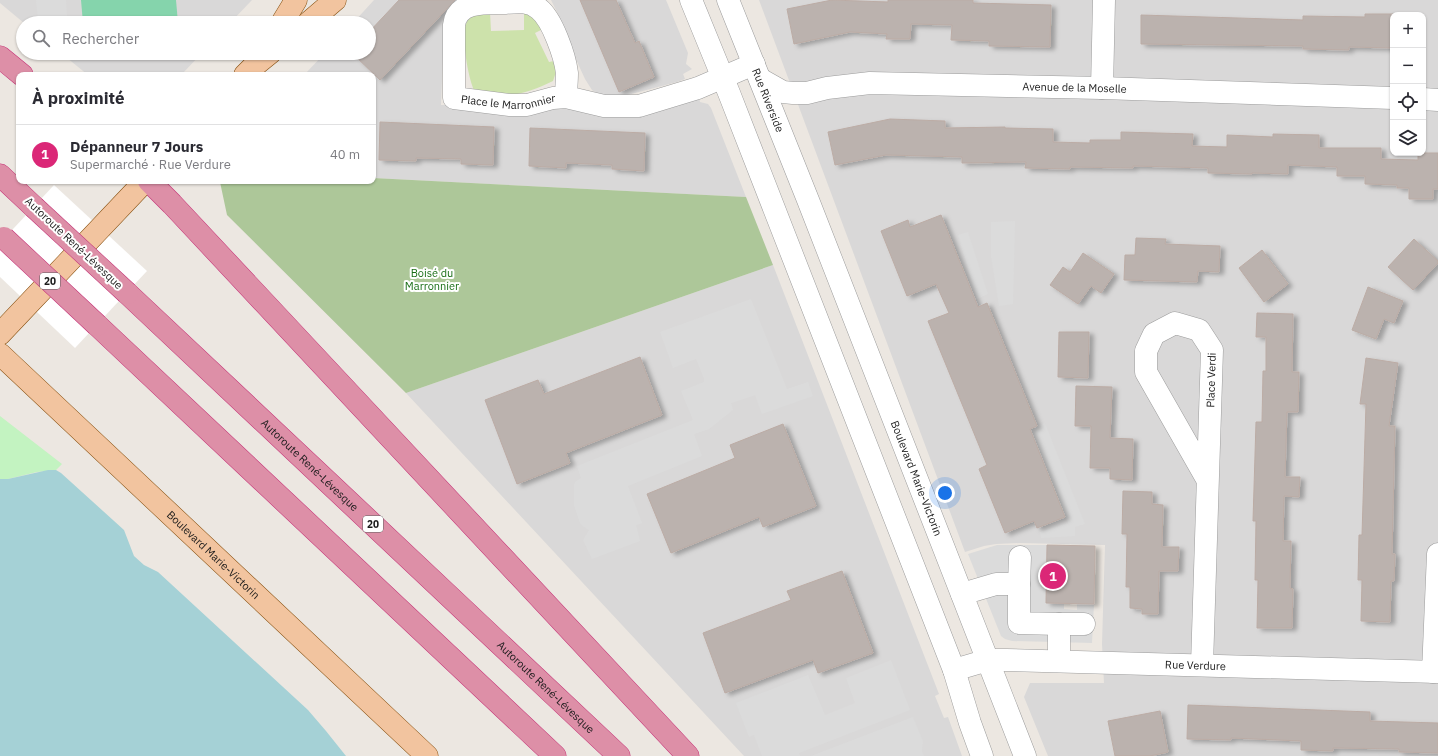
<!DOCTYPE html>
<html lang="fr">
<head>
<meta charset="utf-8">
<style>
  :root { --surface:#fff; --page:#f2f2f3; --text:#2b2b33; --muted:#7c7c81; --line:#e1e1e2; --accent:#db2777 }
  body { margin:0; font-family:"IBM Plex Sans",sans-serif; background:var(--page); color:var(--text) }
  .controls { position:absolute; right:12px; top:12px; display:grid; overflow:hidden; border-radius:8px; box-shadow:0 1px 3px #0004 }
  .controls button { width:36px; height:36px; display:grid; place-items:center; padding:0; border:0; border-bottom:1px solid var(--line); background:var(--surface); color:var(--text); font:20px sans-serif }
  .you { position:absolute; left:945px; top:493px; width:14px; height:14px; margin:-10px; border:3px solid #fff; border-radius:50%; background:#1a73e8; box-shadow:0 0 0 6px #1a73e833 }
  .badge { display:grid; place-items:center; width:26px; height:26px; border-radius:50%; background:var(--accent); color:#fff; font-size:13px; font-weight:700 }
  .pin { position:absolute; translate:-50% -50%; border:2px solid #fff; box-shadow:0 1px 4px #0006 }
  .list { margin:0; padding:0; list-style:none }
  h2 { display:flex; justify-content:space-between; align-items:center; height:52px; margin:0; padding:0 16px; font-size:17px }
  h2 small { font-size:13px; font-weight:400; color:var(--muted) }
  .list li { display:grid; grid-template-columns:26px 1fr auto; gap:12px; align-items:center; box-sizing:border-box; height:60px; padding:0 16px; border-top:1px solid var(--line) }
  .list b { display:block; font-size:15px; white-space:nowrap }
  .list p { margin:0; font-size:13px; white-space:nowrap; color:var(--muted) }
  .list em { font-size:13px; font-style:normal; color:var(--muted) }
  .icon { flex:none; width:22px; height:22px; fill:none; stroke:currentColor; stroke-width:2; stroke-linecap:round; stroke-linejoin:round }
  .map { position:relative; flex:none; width:1438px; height:756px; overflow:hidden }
  .search { position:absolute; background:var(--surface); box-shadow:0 1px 3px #0004; left:16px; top:16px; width:360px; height:44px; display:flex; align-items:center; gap:10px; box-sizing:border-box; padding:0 14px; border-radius:22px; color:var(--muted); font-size:15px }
  .panel { position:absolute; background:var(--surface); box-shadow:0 1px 3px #0004; left:16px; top:72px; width:360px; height:112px; border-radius:8px }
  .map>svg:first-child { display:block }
  .residential { fill:#d9d8d8; fill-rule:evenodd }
  .grass { fill:#cde2ab }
  .forest { fill:#adc799 }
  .park { fill:#c3f3c1 }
  .pitch { fill:#85d4ac }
  .parking { fill:#dbdbdb }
  .water { fill:#a5d1d6 }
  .pier { fill:#fff }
  .building { fill:#bbb2ae; stroke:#bcaca5; filter:url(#shadow) }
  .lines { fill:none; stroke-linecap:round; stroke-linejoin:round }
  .minor-casing { stroke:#9c9c9c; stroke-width:23 }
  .major-casing { stroke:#854e0d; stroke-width:23 }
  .highway-casing { stroke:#c53377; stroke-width:23 }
  .minor { stroke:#fff; stroke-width:22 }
  .major { stroke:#f2c49f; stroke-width:22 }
  .highway { stroke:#dd8fa7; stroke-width:22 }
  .highway-bridge-casing { stroke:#c53377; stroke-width:23; stroke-linecap:butt }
  .highway-bridge { stroke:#dd8fa7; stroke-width:22 }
  .labels { text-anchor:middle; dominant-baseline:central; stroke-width:4; stroke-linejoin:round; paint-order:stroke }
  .shield { fill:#fff; stroke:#5f5f5f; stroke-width:1 }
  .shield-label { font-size:10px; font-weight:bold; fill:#1b1b1b }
  .street-label { font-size:11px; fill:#1b1b1b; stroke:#fff }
  .park-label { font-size:11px; fill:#186d15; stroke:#fff }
</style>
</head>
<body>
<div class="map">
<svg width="1438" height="756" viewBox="0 0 1438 756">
  <defs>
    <filter id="shadow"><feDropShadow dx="4.5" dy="2.5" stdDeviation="2" flood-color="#0004"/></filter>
  </defs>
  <rect width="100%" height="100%" fill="#ece7e1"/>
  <g class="residential">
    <path d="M0 0H252L230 23H24L0 3Z"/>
    <path d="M374 0H459L444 29 441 105 557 106 699 98 700 102 708 104 711 108 746 197 373 178V75H304L325 53H369V23H353Z"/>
    <path d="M551 0H666L688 53 686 64 692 69 683 74 685 79 677 82 620 97 601 96 592 90 585 79 574 55 558 14Z"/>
    <path d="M759 0H1438V756H1048L1024 697 1030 683H1104L1102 644 1105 545 1020 543 996 544 984 546 965 552ZM1393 15H1423V153H1393Z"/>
    <path d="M61 53H202L181 75H88Z"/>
    <path d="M773 265 939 694 935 696 944 718 948 717 962 756H744L406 393Z"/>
  </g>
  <path class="grass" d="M524 11 532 15 543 29 535 33 549 62 554 61 557 69 553 81C535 90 515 97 495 96 488 96 481 92 474 90 468 77 461 37 466 24 467 20 470 16 473 13L490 12 491 31 524 30Z"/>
  <path class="forest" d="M373 178 746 197 773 265 406 393 227 215 220 182V181H373Z"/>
  <path class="park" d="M0 416 62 464 56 470 37 472 8 479H0Z"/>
  <g class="pitch">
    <path d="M81 0H176L178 23H83Z"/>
    <path d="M84 53H161L85 59Z"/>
  </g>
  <g class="parking">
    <path d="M36 0H66L67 16 38 19Z"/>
    <path d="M1015 221 1013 304 999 306 991 256V222Z"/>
    <path d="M968 232 988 294 977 299 958 235Z"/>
    <path d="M751 299 787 389 808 382 813 396 762 414 755 395 731 403 733 410 709 429 694 434 702 456 628 486 642 523 636 525 640 541 592 559 583 540 589 530 584 527 580 523 574 505V485L575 482 581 478 577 466 693 420 681 391 704 382V379L696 359 673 368 660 332Z"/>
    <path d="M1045 423 1085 524 1075 527V536L1041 538 1040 532 1068 523 1030 429Z"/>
    <path d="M997 545H1047L1064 603V609L1077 610V603L1094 604 1092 643 1012 641 1005 639 1001 636 968 554Z"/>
    <path d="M891 660 910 710 799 753 800 756H762L754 735 749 737 736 703 808 675 825 715 855 703 846 678Z"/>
    <path d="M913 717 923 741 922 751 924 756H811Z"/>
  </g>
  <path class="water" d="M48 470H56L61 473 124 530 134 556 144 565 158 572 308 710 326 731 346 756H0V479H8Z"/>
  <path class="pier" d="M54 185 147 271 75 348 0 277V243Z"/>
  <g class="building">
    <path d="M399 0H455L380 80 352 53H369V32Z"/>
    <path d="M580 0H616L635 43 639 41 654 77 619 92Z"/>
    <path d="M832 0 888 2V0H973V3L1051 5 1050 47 989 46V41L951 40 952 25 911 24 910 39H886L887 34 850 32 794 44 787 9Z"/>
    <path d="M1365 14H1393V48L1349 47V50L1303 49V46L1141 44V15L1303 20V16L1365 17Z"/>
    <path d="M890 119 945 121V128L1005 127V128L1053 129V142L1090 143V140H1121V132L1193 134 1192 146 1227 147V135L1273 137V134L1319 135V148H1381V159L1418 160V153H1438V189H1433V199H1409V188H1397V185L1365 184V176H1337V167L1288 165V174L1252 173V174L1208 173V168L1133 166V168L1070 167V169L1025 168 1026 162 962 163V157L886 155 835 165 828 132Z"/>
    <path d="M380 122 494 127 493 165 461 164V159L416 158V161L379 160Z"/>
    <path d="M530 128 645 133 644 171 612 169V165L566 163V168L529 166Z"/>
    <path d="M941 215 978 307 987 303 1037 426 1030 429 1065 517 1037 528 1034 521 1005 533 979 469 987 465 928 321 949 313 936 284 907 296 881 231 908 220 910 227Z"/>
    <path d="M1136 238 1166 239 1165 244 1220 246 1219 272 1198 271 1197 282 1124 280 1125 255H1135Z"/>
    <path d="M1414 239 1438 261V263L1413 290 1388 267Z"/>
    <path d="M1262 250 1288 284 1264 302 1239 268Z"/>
    <path d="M1083 253 1114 274 1101 293 1091 286 1078 304 1050 285 1063 267 1070 272Z"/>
    <path d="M1368 287 1403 301 1394 323 1384 319 1376 339 1352 330Z"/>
    <path d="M1257 313 1293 314 1292 372H1299L1298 412H1287L1285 477H1300L1299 497 1284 496 1283 541H1291L1290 588 1293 589 1292 628H1257L1258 580H1255L1256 521H1253L1256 422H1262L1263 371H1266V337H1256Z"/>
    <path d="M1059 332H1089L1088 378 1058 377Z"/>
    <path d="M640 357 662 415 566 453 570 463 517 484 485 400 538 380 544 394Z"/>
    <path d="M1366 358 1398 363 1389 426H1395L1392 554H1395L1394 581H1391L1390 622 1361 621 1362 580H1358L1359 535H1362L1366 404H1360Z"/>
    <path d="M1076 386 1112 387 1110 438 1133 439 1132 480 1110 479V468H1090L1091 426H1075Z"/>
    <path d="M783 424 816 506 763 527 759 517 671 553 647 494 735 458 730 445Z"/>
    <path d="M1123 491 1152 492V504L1163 505 1162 547H1179L1178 571H1159L1158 614H1142V609L1130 608V587H1126L1127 534H1122Z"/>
    <path d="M1047 545 1095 546 1094 604 1046 603Z"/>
    <path d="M842 571 873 653 818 673 813 660 725 693 703 633 791 600 787 591Z"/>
    <path d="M1188 705 1370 712V721L1438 723V753L1399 752V749L1333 748V751L1301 750V741L1231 738V740L1187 739Z"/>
    <path d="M1160 711 1168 752 1150 756H1115L1108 721Z"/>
  </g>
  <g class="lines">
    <g class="minor-casing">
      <g id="minor">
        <path d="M691 0 729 93 954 670 970 723 982 756"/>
        <path id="s1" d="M728 0 808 200 1025 756"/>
        <path id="s2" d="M760 79 783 92 793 93H807L827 88 870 83 1102 88 1393 98"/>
        <path d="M1102 88 1104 0"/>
        <path id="s3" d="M566 97C566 89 567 81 567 73 565 56 552 19 539 9 529 0 516 2 504 3 485 3 457 1 454 25V98L510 105H527L553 98 566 97 604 106H639L698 88 754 64"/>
        <path d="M1423 99 1438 100"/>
        <path d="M1019 584 1020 557"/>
        <path d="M962 594 996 584H1019V623L1059 624V661"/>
        <path d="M1059 624H1084"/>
        <path id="s4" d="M1202 665 1212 350 1199 330 1175 323 1154 334 1146 351V372L1207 479"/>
        <path id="s5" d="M954 670 988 660H1006L1438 672"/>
        <path d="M1433 672 1438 554"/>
      </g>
    </g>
    <g class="major-casing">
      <g id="major">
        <path d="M282 23 296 0"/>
        <path d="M308 23 335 0"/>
        <path d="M245 75 254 66 270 53"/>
        <path d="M0 334 145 181"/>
        <path id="s6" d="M0 354 427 756"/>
      </g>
    </g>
    <g class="highway-casing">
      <g id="highway">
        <path d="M0 57 22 75"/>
        <path d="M0 175 34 207"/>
        <path d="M149 181 172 204 688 756"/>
        <path id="s7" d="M127 293 619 756"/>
        <path d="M97 325 555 756"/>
      </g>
    </g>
    <use href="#minor" class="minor"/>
    <use href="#major" class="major"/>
    <use href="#highway" class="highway"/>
    <g class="highway-bridge-casing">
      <g id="highway-bridge">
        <path d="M34 207 127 293"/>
        <path d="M4 238 97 325"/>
      </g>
    </g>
    <use href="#highway-bridge" class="highway-bridge"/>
  </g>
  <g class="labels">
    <g class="shield">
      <rect x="40" y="273" width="20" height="16" rx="3"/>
      <rect x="363" y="516" width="20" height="16" rx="3"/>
    </g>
    <g class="shield-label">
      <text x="50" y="281">20</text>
      <text x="373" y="524">20</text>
    </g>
    <g class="street-label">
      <text stroke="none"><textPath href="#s2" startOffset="319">Avenue de la Moselle</textPath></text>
      <text stroke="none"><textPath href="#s3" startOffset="320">Place le Marronnier</textPath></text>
      <text stroke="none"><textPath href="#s1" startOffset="108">Rue Riverside</textPath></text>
      <text transform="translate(74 243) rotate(43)">Autoroute René-Lévesque</text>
      <text stroke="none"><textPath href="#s4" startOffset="285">Place Verdi</textPath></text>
      <text stroke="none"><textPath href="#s7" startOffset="251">Autoroute René-Lévesque</textPath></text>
      <text stroke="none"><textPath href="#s1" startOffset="514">Boulevard Marie-Victorin</textPath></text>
      <text stroke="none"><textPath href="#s6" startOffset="293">Boulevard Marie-Victorin</textPath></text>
      <text stroke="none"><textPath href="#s5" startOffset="243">Rue Verdure</textPath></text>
      <text stroke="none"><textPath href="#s7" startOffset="575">Autoroute René-Lévesque</textPath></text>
    </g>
    <g class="park-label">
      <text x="432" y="273">Boisé du<tspan x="432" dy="13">Marronnier</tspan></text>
    </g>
  </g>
</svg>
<div class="controls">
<button>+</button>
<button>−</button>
<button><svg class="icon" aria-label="locate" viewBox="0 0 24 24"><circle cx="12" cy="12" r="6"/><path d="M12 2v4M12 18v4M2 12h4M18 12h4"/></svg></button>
<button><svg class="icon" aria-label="layers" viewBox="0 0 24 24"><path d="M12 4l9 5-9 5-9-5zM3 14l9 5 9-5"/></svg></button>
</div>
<div class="you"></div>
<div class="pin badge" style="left:1053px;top:576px">1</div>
<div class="search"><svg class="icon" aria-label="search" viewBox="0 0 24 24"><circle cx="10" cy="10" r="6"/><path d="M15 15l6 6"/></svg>Rechercher</div>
<section class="panel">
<h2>À proximité<small></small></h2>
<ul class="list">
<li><span class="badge">1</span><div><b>Dépanneur 7 Jours</b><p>Supermarché · Rue Verdure</p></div><em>40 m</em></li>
</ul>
</section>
</div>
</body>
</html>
